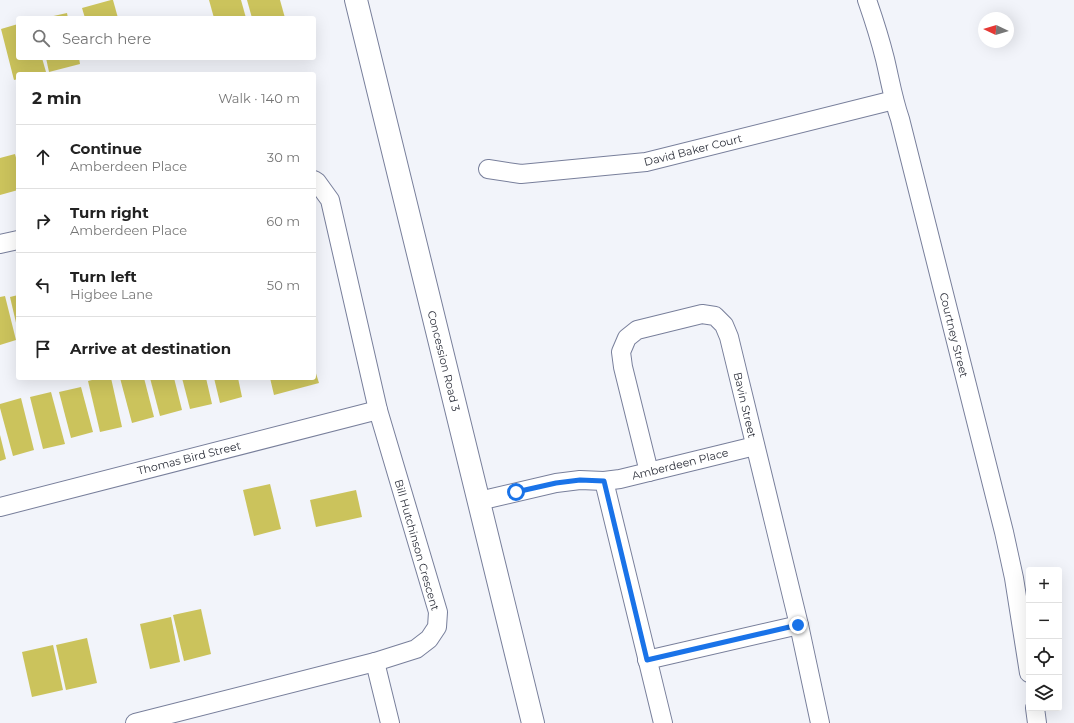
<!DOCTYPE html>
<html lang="en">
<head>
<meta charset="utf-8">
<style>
  :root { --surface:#fff; --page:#f2f2f2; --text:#222; --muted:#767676; --line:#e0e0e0 }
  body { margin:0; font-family:Montserrat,sans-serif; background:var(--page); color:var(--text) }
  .controls { position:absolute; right:12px; bottom:12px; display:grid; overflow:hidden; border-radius:4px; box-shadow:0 4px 16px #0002 }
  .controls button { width:36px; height:36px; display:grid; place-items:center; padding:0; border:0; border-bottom:1px solid var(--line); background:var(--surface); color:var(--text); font:20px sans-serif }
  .compass { position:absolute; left:978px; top:12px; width:36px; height:36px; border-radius:50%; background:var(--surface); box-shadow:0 4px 16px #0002; rotate:274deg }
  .stop { position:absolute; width:12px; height:12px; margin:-9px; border:3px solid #1a73e8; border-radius:50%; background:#fff }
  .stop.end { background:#1a73e8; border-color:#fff; box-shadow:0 1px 4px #0008 }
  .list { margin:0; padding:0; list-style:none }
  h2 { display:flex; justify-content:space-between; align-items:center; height:52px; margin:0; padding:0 16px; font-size:17px }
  h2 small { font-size:13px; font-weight:400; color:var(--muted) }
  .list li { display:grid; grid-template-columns:26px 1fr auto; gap:12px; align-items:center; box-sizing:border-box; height:64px; padding:0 16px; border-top:1px solid var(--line) }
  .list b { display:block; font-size:15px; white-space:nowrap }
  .list p { margin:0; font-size:13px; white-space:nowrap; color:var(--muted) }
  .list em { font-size:13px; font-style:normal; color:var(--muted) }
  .icon { flex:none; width:22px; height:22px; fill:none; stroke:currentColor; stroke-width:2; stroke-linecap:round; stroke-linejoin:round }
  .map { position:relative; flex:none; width:1074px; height:723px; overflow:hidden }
  .search { position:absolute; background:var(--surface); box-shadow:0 4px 16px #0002; left:16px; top:16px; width:300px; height:44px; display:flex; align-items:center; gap:10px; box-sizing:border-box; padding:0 14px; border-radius:4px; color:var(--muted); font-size:15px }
  .panel { position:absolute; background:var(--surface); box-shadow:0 4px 16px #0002; left:16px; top:72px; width:300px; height:308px; border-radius:4px }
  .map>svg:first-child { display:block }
  .building { fill:#cbc35c }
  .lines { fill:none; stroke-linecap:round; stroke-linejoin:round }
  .minor-casing { stroke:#787f9b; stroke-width:20 }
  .tertiary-casing { stroke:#787f9b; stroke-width:24 }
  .minor { stroke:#fff; stroke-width:18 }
  .tertiary { stroke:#fff; stroke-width:22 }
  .route { stroke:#1a73e8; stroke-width:5 }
  .labels { text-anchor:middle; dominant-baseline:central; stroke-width:3.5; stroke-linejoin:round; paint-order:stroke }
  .street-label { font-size:11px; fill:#2d303b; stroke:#fff }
</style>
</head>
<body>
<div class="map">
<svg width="1074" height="723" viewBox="0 0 1074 723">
  <rect width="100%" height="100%" fill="#f2f4fa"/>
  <g class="building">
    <path d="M111 0H113L118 18H85L82 8Z"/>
    <path d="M209 0H241L246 18H214Z"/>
    <path d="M247 0H280L285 18H252Z"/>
    <path d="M67 13 68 18H49V17Z"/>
    <path d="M18 24V58H42L46 72 38 74H18V79L14 80 1 29Z"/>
    <path d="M46 58H79L80 64 49 72Z"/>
    <path d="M15 154 18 165V190L0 195V158Z"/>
    <path d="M18 295V326L17 327 10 297Z"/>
    <path d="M5 296 16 340 0 345V297Z"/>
    <path d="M314 367 319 383 274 395 270 378H314Z"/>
    <path d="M100 378H111L122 427 100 432 88 381Z"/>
    <path d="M120 378H144L154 417 132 423Z"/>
    <path d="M150 378H174L182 410 160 416Z"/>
    <path d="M182 378H206L212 404 190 409Z"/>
    <path d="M214 378H238L242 397 220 403Z"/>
    <path d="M81 387 93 432 71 438 59 392Z"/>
    <path d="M51 392 65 444 43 449 30 397Z"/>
    <path d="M21 398 34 450 13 456 0 408V404Z"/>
    <path d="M0 435 6 459 0 461Z"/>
    <path d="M270 484 281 529 254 536 243 490Z"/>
    <path d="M356 490 362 517 316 527 310 500Z"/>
    <path d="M201 609 211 654 184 661 173 615Z"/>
    <path d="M171 617 180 662 150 669 140 624Z"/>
    <path d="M87 638 97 683 66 690 56 645Z"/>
    <path d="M53 645 63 690 32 697 22 652Z"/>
  </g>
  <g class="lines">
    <g class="minor-casing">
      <g id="minor">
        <path d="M867 0C874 20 880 39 885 59 890 80 893 99 900 119L1004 532 1014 578 1029 673"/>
        <path d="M488 169 521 174 646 162 894 100"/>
        <path d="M0 244 18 240"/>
        <path d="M649 472 623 367 621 352 627 338 637 330 702 314 715 316 724 325 729 337 799 625 820 723"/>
        <path d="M604 481 620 479 755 446"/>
        <path d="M479 501 556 483 580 480 604 481 663 723"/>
        <path d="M0 507 378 410"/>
        <path d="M647 660 799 625"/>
        <path d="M375 662 390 723"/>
        <path d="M1035 708 1037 723"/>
        <path d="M135 723 375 662 416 649 429 639 437 627 438 612 378 410 330 200 317 182 314 180"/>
      </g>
    </g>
    <g class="tertiary-casing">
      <path id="tertiary" d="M356 0 533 723"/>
    </g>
    <use href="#minor" class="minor"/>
    <use href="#tertiary" class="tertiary"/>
  </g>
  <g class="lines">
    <path class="route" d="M516 492 556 483 580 480 604 481 647 660 798 625"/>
  </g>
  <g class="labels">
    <g class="street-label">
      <text transform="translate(693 150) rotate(-14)">David Baker Court</text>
      <text transform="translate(954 335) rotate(76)">Courtney Street</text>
      <text transform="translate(444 361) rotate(76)">Concession Road 3</text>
      <text transform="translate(745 405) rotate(77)">Bavin Street</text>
      <text transform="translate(189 458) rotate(-14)">Thomas Bird Street</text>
      <text transform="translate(680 464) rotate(-14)">Amberdeen Place</text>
      <text transform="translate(417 545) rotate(74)">Bill Hutchinson Crescent</text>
    </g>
  </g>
</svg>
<div class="controls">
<button>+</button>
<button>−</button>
<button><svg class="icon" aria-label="locate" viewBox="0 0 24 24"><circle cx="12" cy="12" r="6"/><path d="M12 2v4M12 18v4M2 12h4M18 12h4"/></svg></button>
<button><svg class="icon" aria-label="layers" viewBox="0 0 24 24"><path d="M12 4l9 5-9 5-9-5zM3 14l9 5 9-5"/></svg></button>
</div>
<svg class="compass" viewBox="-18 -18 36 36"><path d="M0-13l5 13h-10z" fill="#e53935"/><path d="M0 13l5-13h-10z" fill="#767676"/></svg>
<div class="stop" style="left:516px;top:492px"></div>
<div class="stop end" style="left:798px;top:625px"></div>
<div class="search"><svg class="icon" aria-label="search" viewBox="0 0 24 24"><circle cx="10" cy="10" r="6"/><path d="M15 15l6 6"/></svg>Search here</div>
<section class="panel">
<h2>2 min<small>Walk · 140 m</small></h2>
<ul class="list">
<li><svg class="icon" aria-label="ahead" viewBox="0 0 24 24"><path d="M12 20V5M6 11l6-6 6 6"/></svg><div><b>Continue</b><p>Amberdeen Place</p></div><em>30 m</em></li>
<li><svg class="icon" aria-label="right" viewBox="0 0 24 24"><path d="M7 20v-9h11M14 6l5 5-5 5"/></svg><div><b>Turn right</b><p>Amberdeen Place</p></div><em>60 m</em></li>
<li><svg class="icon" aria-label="left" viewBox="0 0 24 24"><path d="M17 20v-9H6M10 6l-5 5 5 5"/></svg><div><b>Turn left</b><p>Higbee Lane</p></div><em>50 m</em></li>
<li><svg class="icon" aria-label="arrive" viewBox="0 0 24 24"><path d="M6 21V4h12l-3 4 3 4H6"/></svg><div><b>Arrive at destination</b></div></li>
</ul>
</section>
</div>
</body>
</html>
